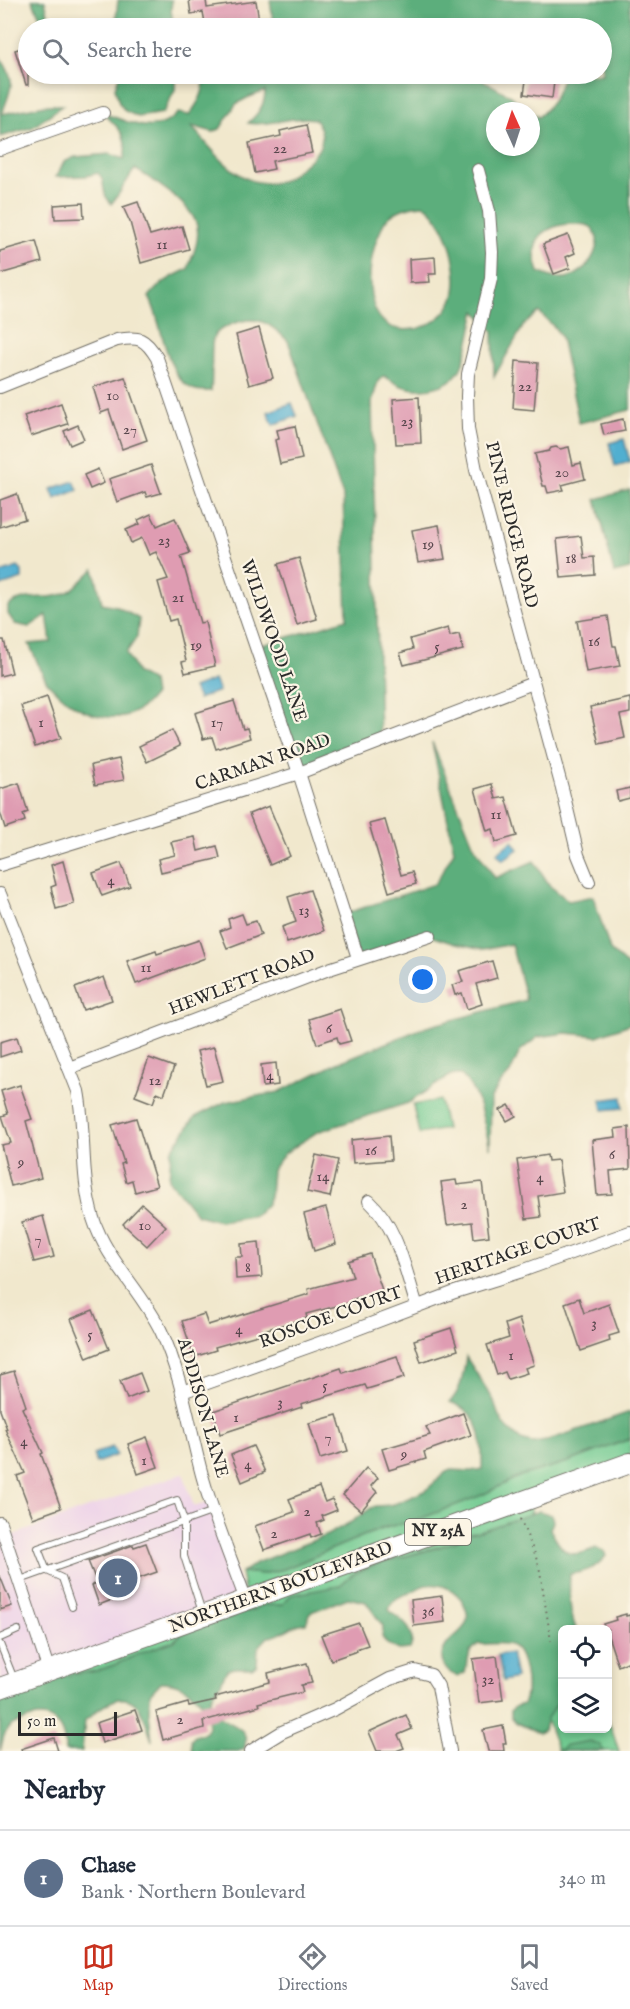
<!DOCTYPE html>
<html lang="en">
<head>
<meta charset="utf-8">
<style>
  :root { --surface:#fff; --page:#f6f6f7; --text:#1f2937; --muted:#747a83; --line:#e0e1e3; --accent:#c8321e }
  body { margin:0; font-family:"IM FELL English",serif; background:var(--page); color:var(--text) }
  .controls { position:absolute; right:18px; bottom:18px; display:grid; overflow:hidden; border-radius:9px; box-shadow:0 3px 9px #0003 }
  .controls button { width:54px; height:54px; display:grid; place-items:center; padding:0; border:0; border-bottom:2px solid var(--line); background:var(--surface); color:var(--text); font:30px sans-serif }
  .compass { position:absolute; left:486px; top:102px; width:54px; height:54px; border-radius:50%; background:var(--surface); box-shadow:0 3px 9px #0003; rotate:357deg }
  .scale { position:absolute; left:18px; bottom:15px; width:99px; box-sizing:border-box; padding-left:6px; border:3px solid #2b2b2b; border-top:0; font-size:16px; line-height:21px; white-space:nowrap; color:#2b2b2b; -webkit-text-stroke:4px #fcf5e5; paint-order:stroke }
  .you { position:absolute; left:423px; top:980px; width:21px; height:21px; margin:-15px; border:4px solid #fff; border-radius:50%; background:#1a73e8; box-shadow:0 0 0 9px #1a73e833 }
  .badge { display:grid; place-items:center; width:39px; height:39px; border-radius:50%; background:var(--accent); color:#fff; font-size:20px; font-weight:700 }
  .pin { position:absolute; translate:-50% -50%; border:3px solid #fff; box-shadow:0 2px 6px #0006 }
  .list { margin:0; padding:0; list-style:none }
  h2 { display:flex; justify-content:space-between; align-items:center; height:78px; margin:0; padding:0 24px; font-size:26px }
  h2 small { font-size:20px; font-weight:400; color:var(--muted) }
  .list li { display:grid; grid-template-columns:39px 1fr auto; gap:18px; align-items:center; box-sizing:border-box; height:96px; padding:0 24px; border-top:2px solid var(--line) }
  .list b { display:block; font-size:22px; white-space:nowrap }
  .list p { margin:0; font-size:20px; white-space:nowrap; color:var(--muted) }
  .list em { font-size:20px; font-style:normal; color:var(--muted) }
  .icon { flex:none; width:33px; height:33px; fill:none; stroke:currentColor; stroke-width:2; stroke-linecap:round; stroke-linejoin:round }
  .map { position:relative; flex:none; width:630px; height:1751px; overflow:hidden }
  .search { position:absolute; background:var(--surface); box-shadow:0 3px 9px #0003; left:18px; right:18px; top:18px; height:66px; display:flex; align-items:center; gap:15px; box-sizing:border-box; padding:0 21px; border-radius:33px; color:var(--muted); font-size:22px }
  .sheet { height:174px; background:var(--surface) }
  nav { display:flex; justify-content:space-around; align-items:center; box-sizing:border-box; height:84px; border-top:2px solid var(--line); background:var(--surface); font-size:16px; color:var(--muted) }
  nav a { display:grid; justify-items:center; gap:3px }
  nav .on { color:var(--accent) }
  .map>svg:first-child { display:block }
  .built { fill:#edd1e9 }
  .green { fill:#71ca91; stroke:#4e7a5e; stroke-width:1.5 }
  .forest { fill:#5cae7b; stroke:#446c53; stroke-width:1.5; fill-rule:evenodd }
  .water { fill:#51afd0; stroke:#3e6d7e; stroke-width:1.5 }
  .building { fill:#df9cb2 }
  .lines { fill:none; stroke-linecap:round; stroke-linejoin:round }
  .lane-casing { stroke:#706d64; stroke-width:8 }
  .street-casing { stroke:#706d64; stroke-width:14 }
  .primary-casing { stroke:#706d64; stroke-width:22 }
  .path { stroke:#706d64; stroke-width:2; stroke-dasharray:1.5 4.5; stroke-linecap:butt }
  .lane { stroke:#fff; stroke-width:6 }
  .street { stroke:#fff; stroke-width:12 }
  .primary { stroke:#fff; stroke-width:20 }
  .labels { text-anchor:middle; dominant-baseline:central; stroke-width:4.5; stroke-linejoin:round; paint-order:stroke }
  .number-label { font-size:15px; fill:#58474d }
  .shield { fill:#fcf5e5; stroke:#6a6863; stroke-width:1.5 }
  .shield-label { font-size:16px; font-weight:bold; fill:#2b2b2b }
  .street-label { font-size:18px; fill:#2b2b2b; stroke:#fcf5e5 }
</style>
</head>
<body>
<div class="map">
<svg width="630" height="1751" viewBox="0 0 630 1751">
  <rect width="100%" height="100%" fill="#fcf5e5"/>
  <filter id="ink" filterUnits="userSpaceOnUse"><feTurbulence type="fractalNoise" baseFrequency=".0167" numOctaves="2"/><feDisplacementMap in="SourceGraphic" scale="12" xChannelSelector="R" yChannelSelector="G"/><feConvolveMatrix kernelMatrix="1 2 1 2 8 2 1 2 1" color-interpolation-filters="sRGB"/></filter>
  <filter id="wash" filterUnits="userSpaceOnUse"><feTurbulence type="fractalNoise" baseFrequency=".008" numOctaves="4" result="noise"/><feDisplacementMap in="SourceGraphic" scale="24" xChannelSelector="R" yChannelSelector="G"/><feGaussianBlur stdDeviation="1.35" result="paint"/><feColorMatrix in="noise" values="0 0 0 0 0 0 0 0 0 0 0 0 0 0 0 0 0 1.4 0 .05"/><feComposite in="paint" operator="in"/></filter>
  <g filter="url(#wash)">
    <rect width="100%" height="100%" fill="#f1e8cd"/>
    <path class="built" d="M183 1473 194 1507 210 1502 246 1600 0 1688V1540Z"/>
    <g class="green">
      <path d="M440 1100 446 1129 419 1134 413 1105Z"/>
      <path d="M630 1439V1463L528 1500 532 1513H529L576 1629 562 1630V1728H608V1719L619 1751H558L500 1591 454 1542 374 1565 353 1574 339 1586 282 1605H263L248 1612 237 1613 219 1622 209 1623 182 1633 174 1641 146 1651 114 1665 97 1671 47 1678 0 1699V1688L246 1600 241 1572 263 1574 284 1569 363 1536 482 1495 520 1476 568 1462Z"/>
    </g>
    <g class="forest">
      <path d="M32 0H45L51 28 42 21Z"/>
      <path d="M118 0H172L171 10 174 28H115Z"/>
      <path d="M270 0H630V410L579 423 561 337 555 328 539 312 524 325 494 377 493 331 476 311C471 329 469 348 462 366 453 387 424 393 405 387 397 385 390 379 384 376L378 381 372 402 380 740 299 773 256 647 347 619 343 496 288 341C269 322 257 314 230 325 224 327 215 332 213 339 210 351 213 376 211 391 206 391 200 391 196 390 165 382 163 321 149 297 159 283 173 276 188 269 192 256 200 241 197 227 194 205 152 180 135 169 126 181 121 193 111 204L105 195 102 178 98 173 86 176 56 177 64 162 75 157 110 154 124 159C129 136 119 128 103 113 130 122 155 138 178 113L189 115C200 101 205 91 204 74H476L479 78 511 96 529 111H495V147H531V113L538 117C553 105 558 91 564 74H602V28H538L525 26 520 21 503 20 487 28H269L273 22ZM265 91C265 105 258 114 248 123 270 127 291 115 315 119 332 142 315 157 296 171 292 174 286 180 281 181 273 184 261 183 253 181 228 173 209 145 191 126L213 132 220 129 236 104 247 98ZM424 205C447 220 459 265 455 292 455 297 449 307 445 312 438 320 424 328 414 329 360 338 365 263 380 232 382 228 383 223 386 220 397 209 409 206 424 205ZM568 224C574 224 586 223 591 227 606 242 590 267 575 275 563 281 550 278 539 272 529 244 538 228 568 224Z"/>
      <path d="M0 57C18 83 11 87 2 114L45 105H63L33 127 0 137Z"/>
      <path d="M120 74H176L175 90 163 113 138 117 125 111 119 103 115 88Z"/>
      <path d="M630 490V569L614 573 596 499Z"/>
      <path d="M94 569 102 603 116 606 139 619 137 637 126 653 137 673 152 682 154 695C129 729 88 720 61 695 56 691 51 687 47 682 40 670 35 656 29 644L51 642 47 615 29 627 15 624 8 614V606C26 592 49 602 68 592 77 587 86 576 94 569Z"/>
      <path d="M432 742 474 846 495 878 534 861 550 886 569 901 593 896 610 950 630 968V1024L597 1036 566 1033 538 1037 520 1051 510 1073 498 1086 491 1098 490 1148C484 1124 480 1092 461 1075H451L408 1103 317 1132 285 1153 272 1170 270 1196 267 1204 256 1215 220 1221 197 1215 169 1180 171 1151 195 1117 225 1102 279 1092 337 1063 423 1028 526 1000 511 944 483 950 455 944 430 936 358 958 344 914 435 884 454 851Z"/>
      <path d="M466 1357 493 1399 498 1414 504 1425 521 1440 532 1443 546 1441 630 1412V1439L568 1462 520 1476 482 1495 412 1522 386 1527 363 1536 284 1569 263 1574 242 1572 256 1563 327 1535 351 1522 371 1508 376 1506 392 1505 425 1491 446 1472 452 1470 471 1471 482 1469C482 1439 483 1414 450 1402 462 1388 463 1375 466 1357Z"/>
      <path d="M539 1511 552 1515 553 1522 550 1529C564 1554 568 1560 596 1548L604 1551 606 1556C595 1569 586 1572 570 1574 569 1594 569 1610 576 1629L562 1630V1690L557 1685 558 1703 547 1718 544 1730 539 1733 517 1723 511 1718V1710L516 1706 523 1704C530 1692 525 1653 512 1646 503 1641 488 1645 478 1644L470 1652 465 1673 457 1676C442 1671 437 1657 448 1643 457 1632 472 1627 466 1609 461 1593 444 1582 426 1585 421 1586 415 1590 410 1593 400 1596 392 1599 389 1610 402 1621 418 1630 410 1649L399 1650 387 1644 382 1637 383 1626 366 1602 348 1598 311 1612 306 1623C291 1623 284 1636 268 1637L258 1648 257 1664 252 1668H234L227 1670C224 1675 223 1678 221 1683 219 1689 211 1692 211 1699 211 1728 255 1719 244 1749L238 1751H192L191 1740 195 1736 205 1733C220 1708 184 1680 161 1682L150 1694 149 1712 152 1741C149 1731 146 1719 140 1710 125 1685 99 1708 85 1721L82 1751H65C65 1723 49 1710 23 1721 19 1722 13 1724 10 1727 2 1734 3 1743 0 1751V1699L47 1678 97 1671 114 1665 146 1651 174 1641 182 1633 209 1623 229 1619 237 1613 248 1612 263 1605H282L291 1595 339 1586 353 1574 374 1565 436 1548 454 1542 467 1533 477 1532Z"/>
      <path d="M590 1741 600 1745 604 1751H557L566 1745Z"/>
    </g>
    <g class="water">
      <path d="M292 403 297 416 273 425 268 412Z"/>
      <path d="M624 439 630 462 615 466 609 443Z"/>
      <path d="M74 481 78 490 55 499 51 489Z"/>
      <path d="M18 567 22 571V579L1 586 0 573Z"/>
      <path d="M214 680 219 691 198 699 193 688Z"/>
      <path d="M512 841 518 849 503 860 497 853Z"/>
      <path d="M622 1097 623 1108 603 1110 601 1100Z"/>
      <path d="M113 1447 117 1455 96 1463 93 1454Z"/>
      <path d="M511 1653 516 1678 503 1681 498 1655Z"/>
    </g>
    <g id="blocks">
      <g class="building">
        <path d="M189 0H206L207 8 256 1 260 28H240V27L206 28 203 12 191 14Z"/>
        <path d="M28 46V85H26L15 50Z"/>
        <path d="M527 74H555L552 98 524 94Z"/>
        <path d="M306 125 312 153 272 161 274 169 255 173 249 143 281 136 280 131Z"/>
        <path d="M138 202 150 235 182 226 189 249 141 263 130 222 123 207Z"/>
        <path d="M83 203 84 218 55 219 54 205Z"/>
        <path d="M568 235 575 253 566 257 570 268 554 274 543 244Z"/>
        <path d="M36 241 42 262 0 274V251Z"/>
        <path d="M435 257 436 274H429L430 282 410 283 409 259Z"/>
        <path d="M259 328 273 378 249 385 236 335Z"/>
        <path d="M516 361 538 363 534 410 513 408Z"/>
        <path d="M125 377 147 440 122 449 109 410 101 413 93 387Z"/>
        <path d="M419 397 421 443 396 444 393 399Z"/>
        <path d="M61 403 68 424 31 436 24 416Z"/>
        <path d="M623 419 625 431 604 435 601 424Z"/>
        <path d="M78 425 84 439 70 445 64 431Z"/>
        <path d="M295 426 302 459 280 464 275 440 279 439 277 430Z"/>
        <path d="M556 447 560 449 569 447 573 465 581 463 585 479 562 485 564 490 548 493 546 486H543L535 454 549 451 551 448Z"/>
        <path d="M151 465 161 493 147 497 145 492 117 502 109 479Z"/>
        <path d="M98 469 104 483 90 489 84 475Z"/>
        <path d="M17 494 25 519 0 527V500Z"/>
        <path d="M151 514 157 526 175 518 190 553 181 556 200 623 205 622 215 666 185 673 182 662 186 661 176 619 169 621 158 582 168 579 156 552 149 555 142 538 131 543 126 530 140 524 138 520Z"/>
        <path d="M439 525 445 559 418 563 412 530Z"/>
        <path d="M581 536 584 558 594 557 595 575 561 578 557 539Z"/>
        <path d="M299 558 317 619 297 625 278 564Z"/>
        <path d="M608 616 613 646H616L620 666 586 672 577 621Z"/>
        <path d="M448 628 450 636 459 634 463 650 404 665 400 653 413 649 410 639Z"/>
        <path d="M0 640H4L12 673 0 676Z"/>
        <path d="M47 697 61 738 35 747 21 706Z"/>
        <path d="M630 698V713L620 715 625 738 599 744 590 707Z"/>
        <path d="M234 701 243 729 247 728 250 738 216 749 212 737 203 739 195 713Z"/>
        <path d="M172 730 180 746 147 762 139 746Z"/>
        <path d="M119 759 124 780 95 785 91 765Z"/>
        <path d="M19 783 28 812 23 814 25 821 5 828 0 812V789Z"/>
        <path d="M492 784 496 799 506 797 517 836 496 842 493 829 487 831 475 789Z"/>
        <path d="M630 788V798L618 801 616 791Z"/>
        <path d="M269 806 290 856 270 865 249 814Z"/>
        <path d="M385 820 401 875 412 872 416 884 389 892 369 824Z"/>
        <path d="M195 837 198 851 217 846 220 858 161 872 158 859 175 855 171 842Z"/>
        <path d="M63 861 74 904 56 909 51 887 56 885 51 865Z"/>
        <path d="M121 863 130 886 102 896 93 873Z"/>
        <path d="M310 890 324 931 287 943 282 927 296 922 288 897Z"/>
        <path d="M242 914 246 924 256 921 261 935 227 948 220 931 230 927 228 919Z"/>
        <path d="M199 940 205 958 136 984 127 961 156 951 157 954Z"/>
        <path d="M492 961 497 978 476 984 482 1004 467 1009 462 993 455 995 452 985 463 982 459 971Z"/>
        <path d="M104 977 112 1000 83 1010 75 988Z"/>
        <path d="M340 1009 351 1041 339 1044 337 1037 317 1044 309 1019Z"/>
        <path d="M17 1037 21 1050 0 1057V1042Z"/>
        <path d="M214 1047 223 1081 206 1085 197 1051Z"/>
        <path d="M149 1058 174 1067 164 1095 157 1092 153 1103 135 1096Z"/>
        <path d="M276 1063 278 1085 263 1087 261 1065Z"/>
        <path d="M20 1085 32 1119 26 1121 41 1178 11 1186 1 1145 11 1143 2 1116 8 1114 1 1091Z"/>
        <path d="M509 1105 516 1116 507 1121 500 1110Z"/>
        <path d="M136 1118 157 1186 135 1192 132 1180 126 1182 121 1164 124 1163 112 1125Z"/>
        <path d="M629 1127 630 1169 610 1171 612 1194 597 1195 592 1140 616 1137 615 1129Z"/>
        <path d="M389 1136 391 1160 353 1163 351 1140Z"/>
        <path d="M316 1155 338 1160 330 1197 307 1192Z"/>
        <path d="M547 1155 548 1161 558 1160 563 1192 538 1196 541 1217 526 1219 517 1160Z"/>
        <path d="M456 1180 457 1185 482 1182 489 1236 474 1238 472 1222 447 1225 441 1182Z"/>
        <path d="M142 1204 166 1226 147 1246 123 1224Z"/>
        <path d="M326 1208 336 1244 314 1251 304 1214Z"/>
        <path d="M43 1216 54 1257 34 1262 22 1222Z"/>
        <path d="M259 1242 262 1277 236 1279 235 1257H242L241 1244Z"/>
        <path d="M370 1254 382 1290 351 1300 352 1302 306 1314 307 1318 260 1331 261 1334 215 1347 216 1350 194 1357 182 1321 204 1314 208 1325 309 1294 308 1289 353 1277 348 1261Z"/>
        <path d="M579 1298 584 1313 609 1304 619 1333 609 1336 610 1341 581 1351 565 1303Z"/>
        <path d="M93 1310 109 1349 87 1358 71 1319Z"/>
        <path d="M519 1319 534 1365 525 1368 527 1373 508 1379 505 1372 497 1375 487 1345 509 1338 505 1324Z"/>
        <path d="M451 1328 458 1350 421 1362 414 1340Z"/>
        <path d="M397 1356 404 1378 367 1389 365 1385 301 1404 302 1407 220 1434 213 1411 341 1368 343 1373Z"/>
        <path d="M14 1371 26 1406 22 1408 43 1453 41 1454 61 1508 33 1518 17 1476 25 1473 5 1429H7L0 1410V1375Z"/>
        <path d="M140 1373 147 1391 127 1399 120 1381Z"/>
        <path d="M463 1413 471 1435 424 1452 426 1459 389 1470 382 1449 430 1435 426 1427Z"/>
        <path d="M337 1415 348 1451 320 1459 309 1423Z"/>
        <path d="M147 1437 158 1467 138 1474 128 1444Z"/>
        <path d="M253 1446 265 1472 242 1482 231 1455Z"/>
        <path d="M366 1468 378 1478 371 1486 377 1492 361 1511 343 1495Z"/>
        <path d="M319 1487 325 1502 332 1499 337 1510 322 1516 324 1520 317 1523 321 1534 311 1538 310 1534 264 1550 255 1526 294 1512 289 1499Z"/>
        <path d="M146 1543 157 1572 123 1584 127 1594 99 1605 92 1585 97 1583 88 1561 133 1545 134 1547Z"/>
        <path d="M0 1576 12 1606 0 1610Z"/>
        <path d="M442 1596 445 1622 414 1626 411 1600Z"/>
        <path d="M626 1614V1616L630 1615V1661L618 1666 608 1636V1629H605L603 1624 616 1620 615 1617Z"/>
        <path d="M359 1623 368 1645 356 1649 357 1651 331 1660 321 1635Z"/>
        <path d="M497 1656 503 1700 479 1703 473 1659Z"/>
        <path d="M307 1663 312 1683 301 1685 303 1692 258 1703 259 1706 203 1721 204 1728 163 1740 156 1712 188 1703 189 1706 216 1700 215 1697 270 1682 268 1673Z"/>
        <path d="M135 1710 142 1730 102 1743 96 1723Z"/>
        <path d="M406 1715 412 1729 398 1735 404 1748 396 1751H377L369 1732Z"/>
        <path d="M503 1726 506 1743H503L504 1751H488L483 1730Z"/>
        <path d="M54 1738 58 1751H22L21 1749Z"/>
      </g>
    </g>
  </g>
  <g filter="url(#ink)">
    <use href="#blocks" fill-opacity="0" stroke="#706d64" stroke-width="1.5"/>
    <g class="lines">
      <g class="lane-casing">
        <g id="lane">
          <path d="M20 1580 214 1511"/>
          <path d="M72 1607 62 1578 47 1571 38 1548 177 1500 184 1521V1556L202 1612"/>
          <path d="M0 1638 18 1630"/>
          <path d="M0 1644 14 1679"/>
        </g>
      </g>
      <g class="street-casing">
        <g id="street">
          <path d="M0 149 103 113"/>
          <path d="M478 170 489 211 492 252 491 279 468 374 467 396 468 429 476 470 562 788 578 855 589 882"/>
          <path d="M0 387 117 340C139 336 145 338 157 358L299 773 358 958"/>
          <path d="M0 865 299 773 533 683"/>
          <path d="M0 894 78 1091C86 1133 80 1176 93 1218 106 1260 142 1291 161 1331 182 1376 189 1427 202 1475 214 1518 231 1559 246 1600"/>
          <path d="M69 1068 329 969 430 936"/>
          <path d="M369 1201C398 1228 405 1270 417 1306"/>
          <path d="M182 1392 336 1337 455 1292 519 1272 630 1232"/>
          <path d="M0 1523 49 1671"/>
          <path d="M251 1751 282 1732 335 1709 390 1679 415 1671 431 1675 438 1686 450 1751"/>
        </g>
      </g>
      <g class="primary-casing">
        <path id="primary" d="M0 1688 630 1463"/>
      </g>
      <path class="path" d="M520 1519 535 1554 540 1571 551 1641"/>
      <use href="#lane" class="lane"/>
      <use href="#street" class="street"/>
      <use href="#primary" class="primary"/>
    </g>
  </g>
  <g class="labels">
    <g class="number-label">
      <text x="280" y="148">22</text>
      <text x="162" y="244">11</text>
      <text x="525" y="386">22</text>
      <text x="113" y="395">10</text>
      <text x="407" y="421">23</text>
      <text x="130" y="429">27</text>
      <text x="562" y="472">20</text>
      <text x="164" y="540">23</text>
      <text x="428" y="544">19</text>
      <text x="571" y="558">18</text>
      <text x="178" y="597">21</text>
      <text x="594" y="641">16</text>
      <text x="196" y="645">19</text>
      <text x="437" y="646">5</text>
      <text x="41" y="722">1</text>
      <text x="217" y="722">17</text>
      <text x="496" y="814">11</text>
      <text x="111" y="880">4</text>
      <text x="304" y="910">13</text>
      <text x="146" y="967">11</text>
      <text x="329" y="1028">6</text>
      <text x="270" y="1075">4</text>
      <text x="155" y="1080">12</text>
      <text x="371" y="1150">16</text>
      <text x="612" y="1154">6</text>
      <text x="21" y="1162">9</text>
      <text x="323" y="1176">14</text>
      <text x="540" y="1177">4</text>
      <text x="464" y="1204">2</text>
      <text x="145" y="1225">10</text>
      <text x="38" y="1239">7</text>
      <text x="248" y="1267">8</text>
      <text x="594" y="1323">3</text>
      <text x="239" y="1329">4</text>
      <text x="90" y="1334">5</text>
      <text x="511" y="1355">1</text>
      <text x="325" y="1385">5</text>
      <text x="280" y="1402">3</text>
      <text x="236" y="1417">1</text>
      <text x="328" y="1437">7</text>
      <text x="24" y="1441">4</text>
      <text x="404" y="1454">9</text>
      <text x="144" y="1460">1</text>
      <text x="248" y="1464">4</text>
      <text x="307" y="1511">2</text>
      <text x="274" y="1533">2</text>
      <text x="428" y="1611">36</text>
      <text x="488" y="1679">32</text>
      <text x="180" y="1719">2</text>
    </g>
    <rect class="shield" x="405" y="1519" width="66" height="26" rx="4.5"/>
    <g class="shield-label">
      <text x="438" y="1532">NY 25A</text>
    </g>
    <g class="street-label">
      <text transform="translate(511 525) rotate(76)">PINE RIDGE ROAD</text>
      <text transform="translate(273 641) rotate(71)">WILDWOOD LANE</text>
      <text transform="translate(263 763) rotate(-19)">CARMAN ROAD</text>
      <text transform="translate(242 983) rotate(-21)">HEWLETT ROAD</text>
      <text transform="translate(518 1252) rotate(-19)">HERITAGE COURT</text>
      <text transform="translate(331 1318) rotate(-20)">ROSCOE COURT</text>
      <text transform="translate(202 1408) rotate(74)">ADDISON LANE</text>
      <text transform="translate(281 1588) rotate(-20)">NORTHERN BOULEVARD</text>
    </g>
  </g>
</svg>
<div class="controls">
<button><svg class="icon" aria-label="locate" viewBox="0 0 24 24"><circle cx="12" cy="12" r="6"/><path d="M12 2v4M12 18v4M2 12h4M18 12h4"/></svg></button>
<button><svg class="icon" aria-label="layers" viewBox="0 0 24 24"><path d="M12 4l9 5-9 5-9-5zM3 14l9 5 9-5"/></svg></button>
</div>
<svg class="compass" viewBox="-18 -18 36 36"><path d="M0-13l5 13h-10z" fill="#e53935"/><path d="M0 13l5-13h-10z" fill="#747a83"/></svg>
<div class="scale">50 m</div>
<div class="you"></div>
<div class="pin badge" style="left:118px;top:1578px;background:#5c6f8a">1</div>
<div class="search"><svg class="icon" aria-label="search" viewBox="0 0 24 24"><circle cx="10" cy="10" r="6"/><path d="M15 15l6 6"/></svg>Search here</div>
</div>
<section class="sheet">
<h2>Nearby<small></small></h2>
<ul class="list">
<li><span class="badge" style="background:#5c6f8a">1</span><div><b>Chase</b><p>Bank · Northern Boulevard</p></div><em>340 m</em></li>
</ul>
</section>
<nav>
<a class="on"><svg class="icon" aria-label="map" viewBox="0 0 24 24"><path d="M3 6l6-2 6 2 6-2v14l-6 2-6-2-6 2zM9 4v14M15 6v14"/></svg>Map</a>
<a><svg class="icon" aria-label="directions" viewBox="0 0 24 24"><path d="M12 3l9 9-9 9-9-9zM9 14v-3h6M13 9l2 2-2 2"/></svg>Directions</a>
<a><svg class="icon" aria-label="saved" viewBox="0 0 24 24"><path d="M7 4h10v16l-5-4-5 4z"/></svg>Saved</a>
</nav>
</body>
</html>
